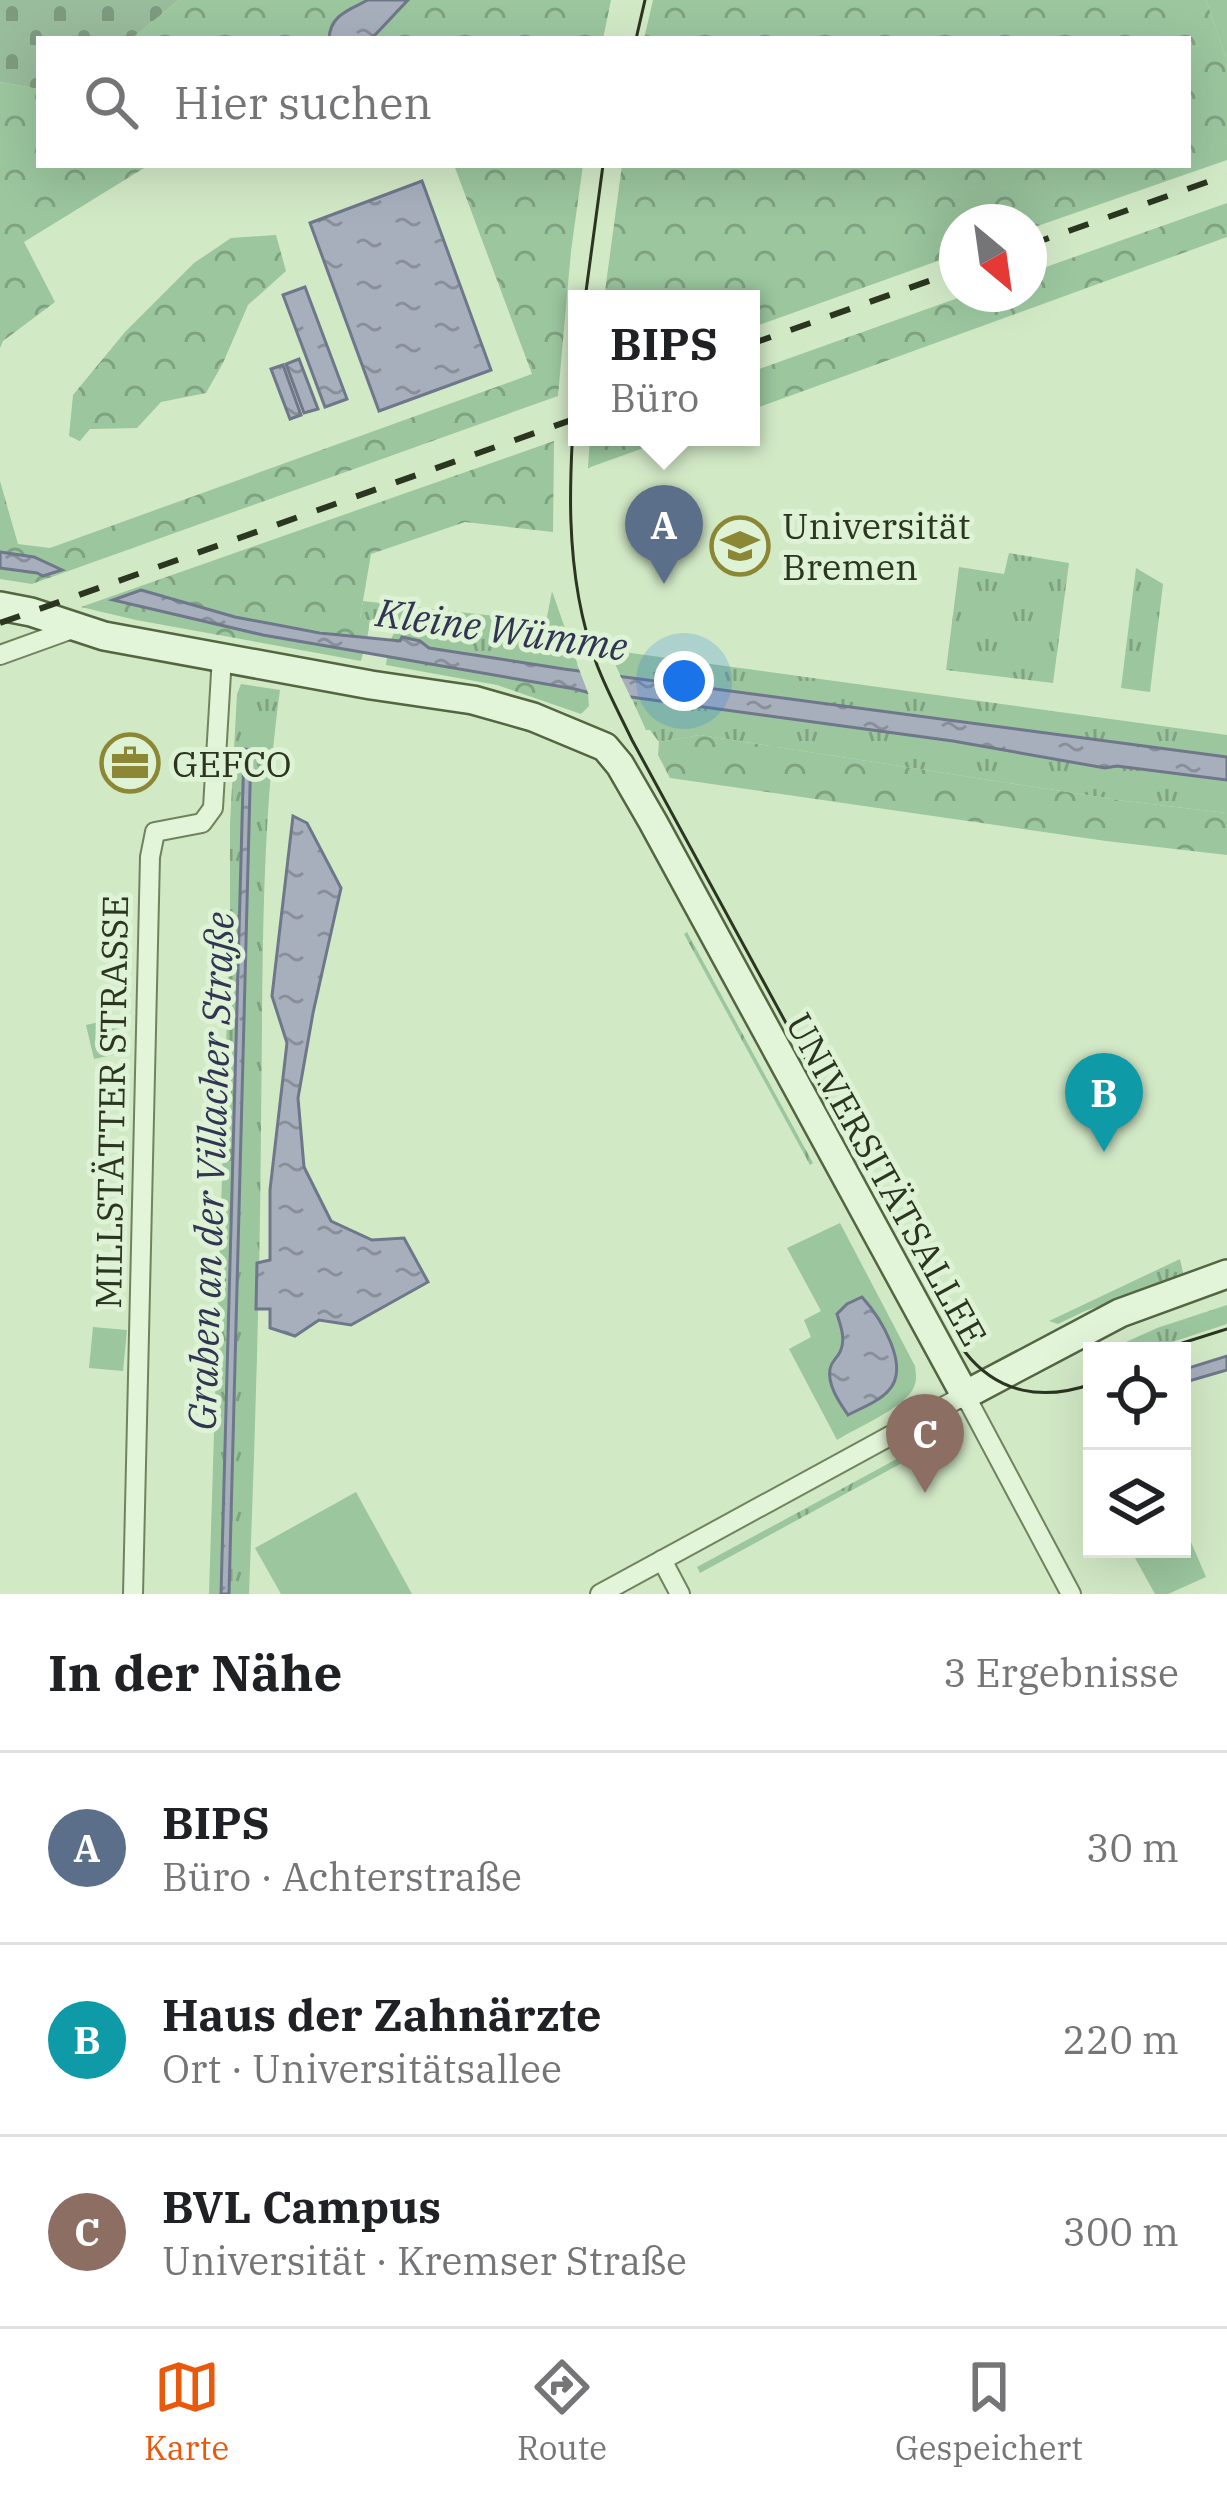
<!DOCTYPE html>
<html lang="de">
<head>
<meta charset="utf-8">
<style>
  :root { --surface:#fff; --page:#f2f2f2; --text:#202124; --muted:#757577; --line:#e0e0e0; --accent:#ea580c }
  body { margin:0; font-family:"IBM Plex Serif",serif; background:var(--page); color:var(--text) }
  .controls { position:absolute; right:36px; bottom:36px; display:grid; overflow:hidden; border-radius:0px; box-shadow:0 12px 48px #0002 }
  .controls button { width:108px; height:108px; display:grid; place-items:center; padding:0; border:0; border-bottom:3px solid var(--line); background:var(--surface); color:var(--text); font:60px sans-serif }
  .compass { position:absolute; left:939px; top:204px; width:108px; height:108px; border-radius:50%; background:var(--surface); box-shadow:0 12px 48px #0002; rotate:151deg }
  .you { position:absolute; left:684px; top:681px; width:42px; height:42px; margin:-30px; border:9px solid #fff; border-radius:50%; background:#1a73e8; box-shadow:0 0 0 18px #1a73e833 }
  .badge { display:grid; place-items:center; width:78px; height:78px; border-radius:50%; background:var(--accent); color:#fff; font-size:39px; font-weight:700 }
  .pin { position:absolute; translate:-50% -99px; filter:drop-shadow(0 3px 6px #0008) }
  .pin::after { content:''; position:absolute; top:63px; width:42px; height:36px; background:inherit; clip-path:polygon(0 0,100% 0,50% 100%) }
  .popup { position:absolute; left:568px; top:290px; width:192px; height:156px; box-sizing:border-box; display:grid; place-content:center; border-radius:0px; background:var(--surface); filter:drop-shadow(0 3px 9px #0005); font-size:39px; white-space:nowrap; color:var(--muted) }
  .popup b { font-size:45px; color:var(--text) }
  .popup::after { content:''; position:absolute; left:50%; top:100%; margin-left:-24px; border:24px solid transparent; border-top-color:var(--surface) }
  .list { margin:0; padding:0; list-style:none }
  h2 { display:flex; justify-content:space-between; align-items:center; height:156px; margin:0; padding:0 48px; font-size:51px }
  h2 small { font-size:39px; font-weight:400; color:var(--muted) }
  .list li { display:grid; grid-template-columns:78px 1fr auto; gap:36px; align-items:center; box-sizing:border-box; height:192px; padding:0 48px; border-top:3px solid var(--line) }
  .list b { display:block; font-size:45px; white-space:nowrap }
  .list p { margin:0; font-size:39px; white-space:nowrap; color:var(--muted) }
  .list em { font-size:39px; font-style:normal; color:var(--muted) }
  .icon { flex:none; width:66px; height:66px; fill:none; stroke:currentColor; stroke-width:2; stroke-linecap:round; stroke-linejoin:round }
  .map { position:relative; flex:none; width:1227px; height:1594px; overflow:hidden }
  .search { position:absolute; background:var(--surface); box-shadow:0 12px 48px #0002; left:36px; right:36px; top:36px; height:132px; display:flex; align-items:center; gap:30px; box-sizing:border-box; padding:0 42px; border-radius:0px; color:var(--muted); font-size:45px }
  .sheet { height:732px; background:var(--surface) }
  nav { display:flex; justify-content:space-around; align-items:center; box-sizing:border-box; height:168px; border-top:3px solid var(--line); background:var(--surface); font-size:33px; color:var(--muted) }
  nav a { display:grid; justify-items:center; gap:6px }
  nav .on { color:var(--accent) }
  .map>svg:first-child { display:block }
  .grass { fill:url(#grass-tufts) }
  .forest { fill:url(#forest-crowns) }
  .cemetery { fill:url(#cemetery-stones) }
  .park { fill:#9bc69e }
  .water { fill:url(#water-ripples); stroke:#6f778b; stroke-width:3 }
  .pier { fill:#d2e9c6 }
  .lines { fill:none; stroke-linecap:round; stroke-linejoin:round }
  .street-casing { stroke:#71835e; stroke-width:22 }
  .secondary-casing { stroke:#546541; stroke-width:32 }
  .street { stroke:#e2f5d8; stroke-width:18 }
  .secondary { stroke:#e2f5d8; stroke-width:27 }
  .tram { stroke:#2b3520; stroke-width:3 }
  .rail { stroke:#2b3520; stroke-width:6; stroke-dasharray:21 21; stroke-linecap:butt }
  .labels { text-anchor:middle; dominant-baseline:central; stroke-width:10; stroke-linejoin:round; paint-order:stroke }
  .poi-label { font-size:36px; fill:#2b3520; stroke:#def2d5; text-anchor:start }
  .street-label { font-size:36px; fill:#2b3520; stroke:#def2d5 }
  .water-label { font-size:39px; font-style:italic; fill:#313453; stroke:#def2d5 }
</style>
</head>
<body>
<div class="map">
<svg width="1227" height="1594" viewBox="0 0 1227 1594">
  <defs>
    <pattern id="grass-tufts" width="24" height="20" patternUnits="userSpaceOnUse" patternTransform="scale(3)"><rect width="24" height="20" fill="#9bc69e"/><path d="M3 7l-1-3M5 7V3M7 7l1-3M15 17l-1-3M17 17v-4M19 17l1-3" fill="none" stroke="#7fa280"/></pattern>
    <pattern id="forest-crowns" width="20" height="18" patternUnits="userSpaceOnUse" patternTransform="scale(3)"><rect width="20" height="18" fill="#9bc69e"/><path d="M2 6a3 3 0 1 1 6 0M12 15a3 3 0 1 1 6 0" fill="none" stroke="#7fa280"/></pattern>
    <pattern id="cemetery-stones" width="16" height="16" patternUnits="userSpaceOnUse" patternTransform="scale(3)"><rect width="16" height="16" fill="#99bc9c"/><path d="M2 7V4a2 2 0 0 1 4 0v3zM10 15v-3a2 2 0 0 1 4 0v3z" fill="#7d9a7f"/></pattern>
    <pattern id="water-ripples" width="26" height="14" patternUnits="userSpaceOnUse" patternTransform="scale(3)"><rect width="26" height="14" fill="#a7afbd"/><path d="M2 4q2-2 4 0t4 0M15 11q2-2 4 0t4 0" fill="none" stroke="#888f99"/></pattern>
  </defs>
  <rect width="100%" height="100%" fill="#d2e9c6"/>
  <g class="grass">
    <path d="M1206 0H1227V61Z"/>
    <path d="M1009 553 1069 563 1053 683 946 670 959 567 1004 574Z"/>
    <path d="M1136 568 1163 584 1150 692 1121 688Z"/>
    <path d="M552 591 580 671 429 648 420 641 403 638 401 641H390L395 631 403 625 360 619 363 601 546 622Z"/>
    <path d="M609 650 1227 735V757L623 676 620 675Z"/>
    <path d="M241 684 280 690C260 835 263 982 261 1128 260 1284 255 1439 249 1594H209L230 919V824L237 694Z"/>
    <path d="M631 697 953 741 1105 768 1117 766 1227 780V813L1125 801 700 735 659 742 650 730H646Z"/>
    <path d="M687 932 813 1163 810 1165 684 934Z"/>
    <path d="M1180 1259 1184 1277 1085 1311 1058 1324 1049 1321Z"/>
    <path d="M1227 1305V1324L1145 1351H1106L1157 1328Z"/>
    <path d="M943 1434 946 1439 700 1573 697 1567Z"/>
  </g>
  <g class="forest">
    <path d="M179 0H368C349 10 330 15 329 39H131Z"/>
    <path d="M408 0H611L603 39H368L374 36Z"/>
    <path d="M653 0H1206L1227 61V160L1029 229V222H957V254L751 328V299H604L622 165H1188V39H644Z"/>
    <path d="M0 82 39 89V165H149L24 242 55 302 3 341 0 348Z"/>
    <path d="M454 165H583L571 251 558 396 32 584 0 579V481L18 544 50 548 532 374Z"/>
    <path d="M1227 203V237L751 410V372L969 294H1029V273Z"/>
    <path d="M276 235 286 271 248 305 223 363 206 393 161 402 137 428 90 429 80 441 69 436 73 395 125 332 194 263 231 238Z"/>
    <path d="M590 437H674L588 468Z"/>
    <path d="M554 441 553 532 465 522 371 554 360 618 370 621 367 639 235 617 164 595 117 601 263 635 363 653 361 661 136 620 81 607Z"/>
    <path d="M387 657 575 689 588 693 589 706 581 714 497 685 386 665Z"/>
    <path d="M700 735 1125 801 1227 813V855L1106 841 670 778 658 755 659 742Z"/>
  </g>
  <path class="cemetery" d="M0 0H179L131 39H39V89L0 82Z"/>
  <g class="park">
    <path d="M117 1018 119 1028 111 1031 117 1054 94 1059 86 1025Z"/>
    <path d="M840 1223 915 1366C916 1375 917 1379 914 1387 906 1407 856 1428 837 1440L789 1349 811 1337 804 1320 821 1311 787 1248Z"/>
    <path d="M93 1327 127 1330 123 1371 89 1368Z"/>
    <path d="M356 1492 412 1594H281L255 1548Z"/>
    <path d="M1182 1521 1206 1577 1168 1594H1155L1130 1549H1182Z"/>
  </g>
  <g class="water">
    <path d="M368 0H408L374 36 368 39H329C330 15 349 10 368 0Z"/>
    <path d="M422 181 491 370 379 411 310 223Z"/>
    <path d="M305 287 347 399 325 407 283 295Z"/>
    <path d="M299 359 318 409 304 413 286 364Z"/>
    <path d="M283 365 301 415 290 419 271 369Z"/>
    <path d="M0 552 34 557 62 570 43 576 37 573 0 568Z"/>
    <path d="M141 590 235 617 320 633 400 641 402 637 420 641 429 648 564 669 1227 757V780L1117 766 1105 768 953 741 631 697H605L575 689 263 635 113 600Z"/>
    <path d="M244 749 251 750 229 1594H221Z"/>
    <path d="M293 816 307 823 341 888 313 1013 298 1098 304 1167 331 1221 372 1240 404 1238 428 1282 351 1325 319 1320 295 1336 270 1328V1309H256L257 1263 270 1260V1190L287 1043 272 996Z"/>
    <path d="M862 1297C880 1317 911 1366 889 1390 880 1401 861 1408 848 1415 840 1403 827 1385 830 1369 832 1360 835 1361 840 1352 846 1339 841 1327 837 1314L847 1304Z"/>
    <path d="M1227 1356V1370L1182 1383V1370Z"/>
  </g>
  <path class="pier" d="M577 664 617 669 634 704 590 698Z"/>
  <g class="lines">
    <g class="street-casing">
      <g id="street">
        <path d="M0 655 75 628"/>
        <path d="M662 1560 680 1594"/>
        <path d="M133 1594 150 857 155 832 202 823 213 808 222 656"/>
        <path d="M600 1594 965 1395 1071 1594"/>
      </g>
    </g>
    <g class="secondary-casing">
      <path id="secondary" d="M0 606 31 612 104 636 371 685 473 700 533 717 605 747 620 765 653 822 965 1395 1120 1313 1227 1274"/>
    </g>
    <use href="#street" class="street"/>
    <use href="#secondary" class="secondary"/>
    <g class="tram">
      <path d="M636 39 645 0"/>
      <path d="M585 299 603 165"/>
      <path d="M577 372C569 468 562 573 597 665 607 691 620 715 632 740L965 1352C998 1394 1043 1401 1092 1384"/>
      <path d="M1157 1351 1227 1329"/>
    </g>
    <g class="rail">
      <path d="M1029 245 1227 175"/>
      <path d="M751 344 957 271"/>
      <path d="M0 623 577 418"/>
    </g>
  </g>
  <defs>
    <g id="university-ring" transform="scale(3)"><circle r="9.5" fill="#def2d5" stroke="#8b8734" stroke-width="1.5"/><path d="M0-5L7-2L0 1L-7-2ZM-4 1L0 2.5L4 1V4Q0 6-4 4Z" fill="#8b8734"/></g>
    <g id="office-ring" transform="scale(3)"><circle r="9.5" fill="#def2d5" stroke="#8b8734" stroke-width="1.5"/><path d="M-6-3h4V-5.5h4V-3h4V5H-6ZM-1-4.5V-3h2v-1.5ZM-6 0V1H6V0Z" fill="#8b8734"/></g>
  </defs>
  <g fill-rule="evenodd">
    <use href="#university-ring" x="740" y="546"/>
    <use href="#office-ring" x="130" y="763"/>
  </g>
  <g class="labels">
    <g class="poi-label">
      <text x="782" y="525">Universität<tspan x="782" dy="41">Bremen</tspan></text>
      <text x="172" y="763">GEFCO</text>
    </g>
    <g class="street-label">
      <text transform="translate(111 1102) rotate(-89)">MILLSTÄTTER STRASSE</text>
      <text transform="translate(887 1179) rotate(61)">UNIVERSITÄTSALLEE</text>
    </g>
    <g class="water-label">
      <text transform="translate(502 629) rotate(8)">Kleine Wümme</text>
      <text transform="translate(210 1171) rotate(-88)">Graben an der Villacher Straße</text>
    </g>
  </g>
</svg>
<div class="controls">
<button><svg class="icon" aria-label="locate" viewBox="0 0 24 24"><circle cx="12" cy="12" r="6"/><path d="M12 2v4M12 18v4M2 12h4M18 12h4"/></svg></button>
<button><svg class="icon" aria-label="layers" viewBox="0 0 24 24"><path d="M12 4l9 5-9 5-9-5zM3 14l9 5 9-5"/></svg></button>
</div>
<svg class="compass" viewBox="-18 -18 36 36"><path d="M0-13l5 13h-10z" fill="#e53935"/><path d="M0 13l5-13h-10z" fill="#757577"/></svg>
<div class="you"></div>
<div class="pin badge" style="left:664px;top:584px;background:#5c6f8a">A</div>
<div class="popup"><b>BIPS</b>Büro</div>
<div class="pin badge" style="left:1104px;top:1152px;background:#0f9aa8">B</div>
<div class="pin badge" style="left:925px;top:1493px;background:#8d6e63">C</div>
<div class="search"><svg class="icon" aria-label="search" viewBox="0 0 24 24"><circle cx="10" cy="10" r="6"/><path d="M15 15l6 6"/></svg>Hier suchen</div>
</div>
<section class="sheet">
<h2>In der Nähe<small>3 Ergebnisse</small></h2>
<ul class="list">
<li><span class="badge" style="background:#5c6f8a">A</span><div><b>BIPS</b><p>Büro · Achterstraße</p></div><em>30 m</em></li>
<li><span class="badge" style="background:#0f9aa8">B</span><div><b>Haus der Zahnärzte</b><p>Ort · Universitätsallee</p></div><em>220 m</em></li>
<li><span class="badge" style="background:#8d6e63">C</span><div><b>BVL Campus</b><p>Universität · Kremser Straße</p></div><em>300 m</em></li>
</ul>
</section>
<nav>
<a class="on"><svg class="icon" aria-label="map" viewBox="0 0 24 24"><path d="M3 6l6-2 6 2 6-2v14l-6 2-6-2-6 2zM9 4v14M15 6v14"/></svg>Karte</a>
<a><svg class="icon" aria-label="directions" viewBox="0 0 24 24"><path d="M12 3l9 9-9 9-9-9zM9 14v-3h6M13 9l2 2-2 2"/></svg>Route</a>
<a><svg class="icon" aria-label="saved" viewBox="0 0 24 24"><path d="M7 4h10v16l-5-4-5 4z"/></svg>Gespeichert</a>
</nav>
</body>
</html>
